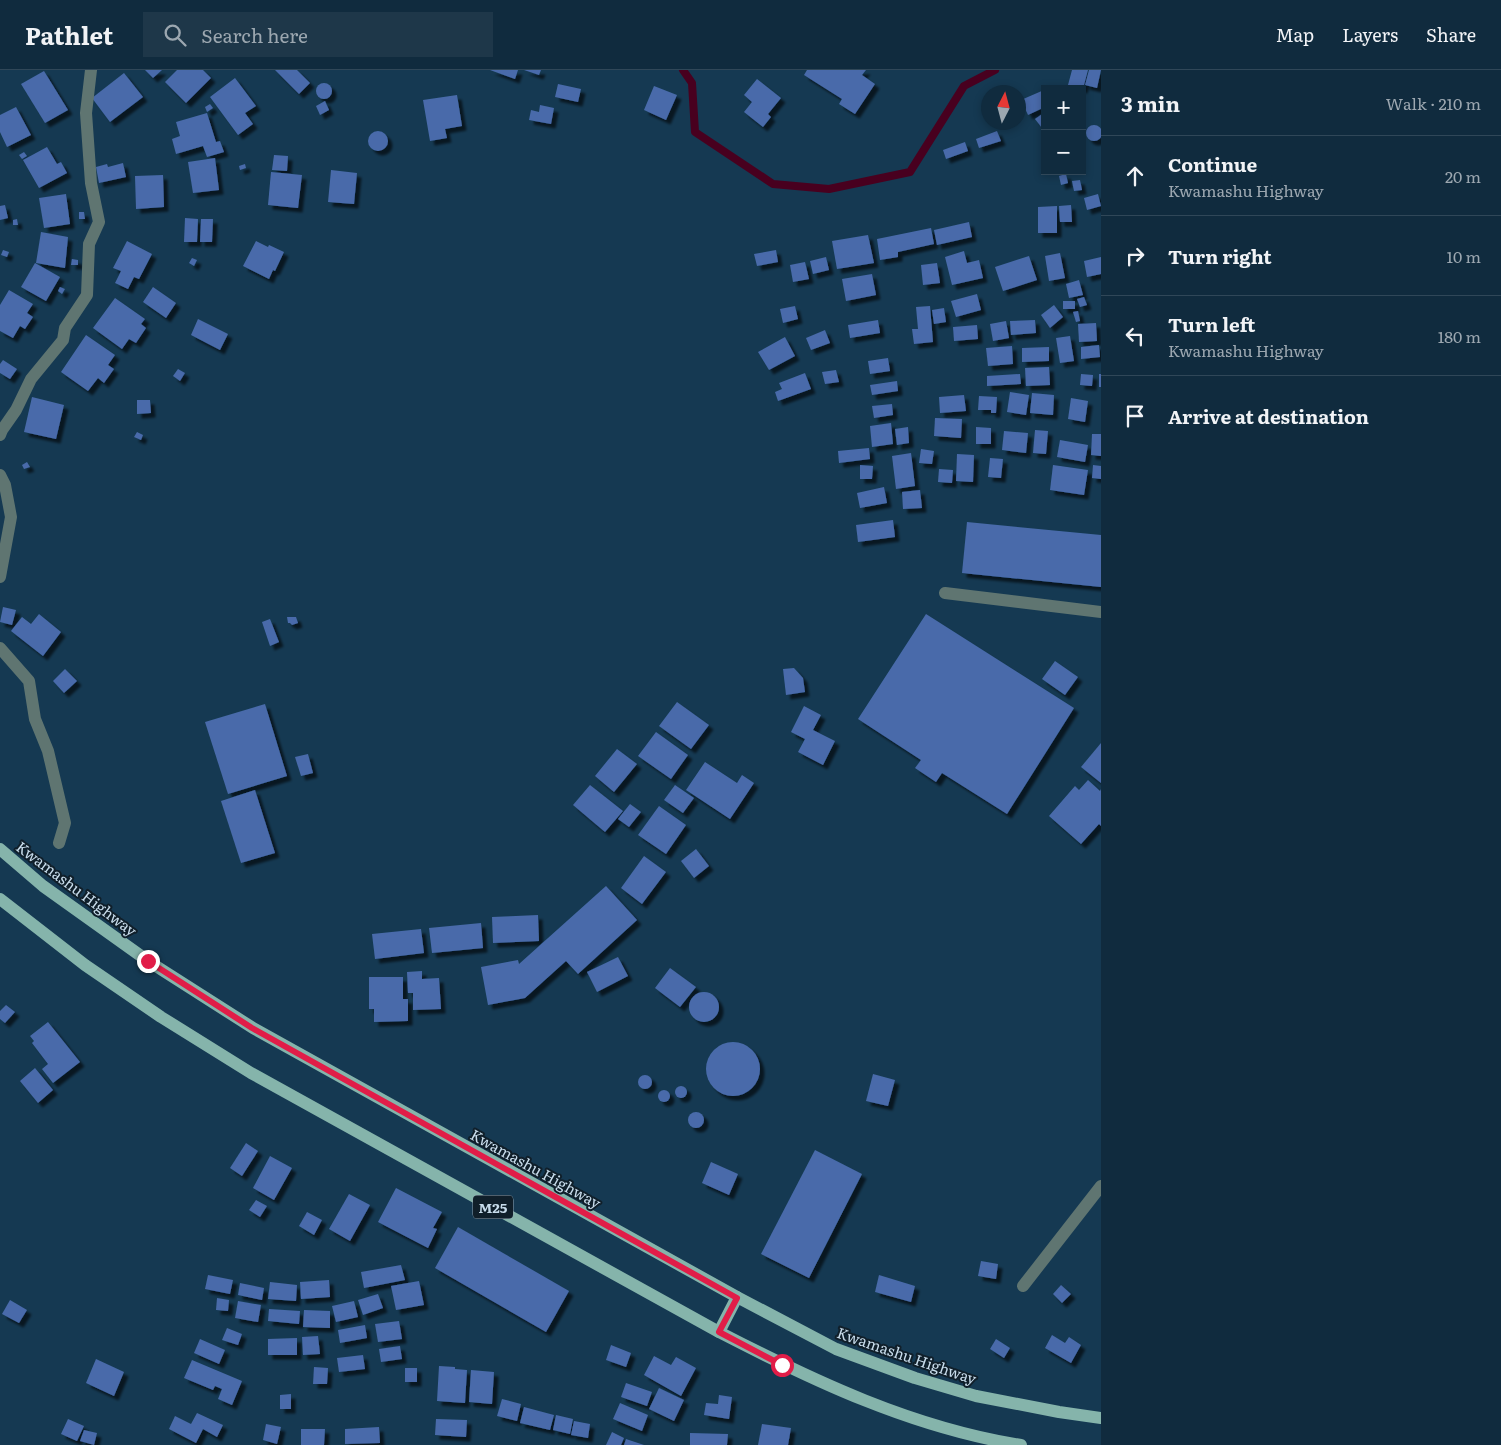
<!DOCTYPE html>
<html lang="en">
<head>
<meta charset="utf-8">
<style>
  :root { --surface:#102b3e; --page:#1e3749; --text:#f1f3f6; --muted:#9ca7b0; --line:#304758 }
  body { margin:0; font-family:Literata,serif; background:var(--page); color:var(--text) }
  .controls { position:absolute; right:15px; top:15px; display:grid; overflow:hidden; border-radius:0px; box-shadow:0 2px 8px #0003 }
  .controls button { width:45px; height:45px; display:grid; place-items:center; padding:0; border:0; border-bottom:1px solid var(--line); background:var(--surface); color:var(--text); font:25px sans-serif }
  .compass { position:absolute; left:981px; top:15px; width:45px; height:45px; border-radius:50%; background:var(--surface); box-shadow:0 2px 8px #0003; rotate:6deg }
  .stop { position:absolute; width:15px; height:15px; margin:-11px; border:4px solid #e11d48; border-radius:50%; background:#fff }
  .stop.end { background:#e11d48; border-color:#fff; box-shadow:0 1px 5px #0008 }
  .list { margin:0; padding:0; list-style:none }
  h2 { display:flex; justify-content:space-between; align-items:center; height:65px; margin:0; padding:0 20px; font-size:21px }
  h2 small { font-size:16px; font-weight:400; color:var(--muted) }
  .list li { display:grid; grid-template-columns:32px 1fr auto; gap:15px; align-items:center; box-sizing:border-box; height:80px; padding:0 20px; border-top:1px solid var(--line) }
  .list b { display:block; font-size:19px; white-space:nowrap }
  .list p { margin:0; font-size:16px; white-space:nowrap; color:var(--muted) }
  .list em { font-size:16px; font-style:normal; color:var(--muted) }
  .icon { flex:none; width:28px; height:28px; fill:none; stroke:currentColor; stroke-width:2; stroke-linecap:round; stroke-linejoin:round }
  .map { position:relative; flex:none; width:1101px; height:1375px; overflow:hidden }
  header { display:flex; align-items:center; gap:30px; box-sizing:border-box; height:70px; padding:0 25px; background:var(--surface); border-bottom:1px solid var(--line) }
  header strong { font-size:24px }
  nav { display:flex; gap:28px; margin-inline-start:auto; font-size:18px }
  .search { width:350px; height:45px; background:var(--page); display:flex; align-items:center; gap:12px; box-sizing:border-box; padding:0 18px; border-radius:0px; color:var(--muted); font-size:19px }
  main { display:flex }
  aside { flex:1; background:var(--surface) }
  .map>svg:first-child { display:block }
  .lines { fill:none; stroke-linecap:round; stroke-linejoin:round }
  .stream { stroke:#48001f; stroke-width:8 }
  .building { fill:#486baa; filter:url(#shadow) }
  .minor { stroke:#5f7571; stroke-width:12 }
  .major { stroke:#85b4ab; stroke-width:12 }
  .route { stroke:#e11d48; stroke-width:6 }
  .labels { text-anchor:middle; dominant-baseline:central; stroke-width:4; stroke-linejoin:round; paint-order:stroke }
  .shield { fill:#101f2a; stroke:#91a3b1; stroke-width:1 }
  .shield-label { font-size:14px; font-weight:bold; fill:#c8dceb }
  .street-label { font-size:15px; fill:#c8dceb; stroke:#101f2a }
</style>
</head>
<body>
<header>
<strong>Pathlet</strong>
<div class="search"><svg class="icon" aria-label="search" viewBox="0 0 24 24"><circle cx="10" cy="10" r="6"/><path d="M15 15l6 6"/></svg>Search here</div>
<nav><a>Map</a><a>Layers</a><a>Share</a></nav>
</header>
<main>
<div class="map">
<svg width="1101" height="1375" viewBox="0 0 1101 1375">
  <defs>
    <filter id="shadow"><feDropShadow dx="4.5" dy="4.5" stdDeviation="1" flood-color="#0009"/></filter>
  </defs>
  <rect width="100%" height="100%" fill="#153952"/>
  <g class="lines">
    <path class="stream" d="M683 0 692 13 695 62 773 114 829 119 910 102 964 16 995 0"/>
  </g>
  <g class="building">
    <path d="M145 0H162L153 8Z"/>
    <path d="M177 0H203L211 8 186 33 165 12Z"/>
    <path d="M275 0H297L310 13 299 24Z"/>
    <path d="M490 0H518L515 9Z"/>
    <path d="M524 0H541L539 5Z"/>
    <path d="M807 0H866L862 5 875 14 855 44 839 34 842 29 804 5Z"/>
    <path d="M1072 0H1088L1083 19 1068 15Z"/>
    <path d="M1089 0H1101L1097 18 1085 15Z"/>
    <path d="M44 1 68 40 45 53 21 14Z"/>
    <path d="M124 3 143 27 110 52 92 28Z"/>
    <path d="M235 8 256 36 245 43 253 54 238 65 210 27Z"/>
    <path d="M757 9 781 28 768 44 771 47 763 57 744 42 752 32 744 25Z"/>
    <circle cx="324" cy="21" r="8"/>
    <path d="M558 14 581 19 578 32 555 27Z"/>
    <path d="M654 16 677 25 666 50 644 40Z"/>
    <path d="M1044 20 1045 37 1028 45 1021 30Z"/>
    <path d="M457 25 462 56 445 59 447 68 430 71 423 30Z"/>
    <path d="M325 31 329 40 320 45 316 36Z"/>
    <path d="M210 34 213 38 207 42 205 37Z"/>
    <path d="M540 35 554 38 551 54 529 50 531 40 539 42Z"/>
    <path d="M16 37 31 65 7 77 0 62V45Z"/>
    <path d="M1045 42V56L1042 58 1035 49Z"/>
    <path d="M207 43 216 72 220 71 224 82 207 87 203 76 176 84 172 69 180 66 176 52Z"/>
    <circle cx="1094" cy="63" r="8"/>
    <circle cx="378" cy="71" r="10"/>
    <path d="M997 61 1001 71 979 78 976 69Z"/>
    <path d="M965 72 968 81 946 89 943 80Z"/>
    <path d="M47 77 57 94 61 92 67 103 39 118 23 90Z"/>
    <path d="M24 82 27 86 22 89 19 85Z"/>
    <path d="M274 85 288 86 287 101 272 100Z"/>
    <path d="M215 88 219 120 193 123 188 92Z"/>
    <path d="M123 93 126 107 99 113 96 97 107 94 108 97Z"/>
    <path d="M245 94 246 98 240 100 239 96Z"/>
    <path d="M331 100 357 103 354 134 328 132Z"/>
    <path d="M271 102 302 105 298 138 268 135Z"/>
    <path d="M1066 104 1068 113 1061 115 1059 106Z"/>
    <path d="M163 105 164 137 136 139 135 106Z"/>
    <path d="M1080 110 1082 120 1074 121 1072 111Z"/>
    <path d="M66 124 70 154 44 158 39 128Z"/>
    <path d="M1098 124 1101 136 1087 140 1084 128Z"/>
    <path d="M5 135 8 148 0 150V136Z"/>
    <path d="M1071 135 1072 152H1060L1059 136Z"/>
    <path d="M1057 136V163H1038V137Z"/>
    <path d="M79 142H84L85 149H79Z"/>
    <path d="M185 148 198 149 197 172H184Z"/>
    <path d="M17 149 18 155H13V150Z"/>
    <path d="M201 149H213L212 172H200Z"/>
    <path d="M969 152 972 167 937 175 934 160Z"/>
    <path d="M931 158 934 174 898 182V187L880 190 877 169Z"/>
    <path d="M41 162 68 167 65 198 36 193Z"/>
    <path d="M868 165 874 193 837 199 832 171Z"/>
    <path d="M127 171 152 184 139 209 134 207 128 219 115 213 121 201 113 198Z"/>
    <path d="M256 171 268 177 269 175 284 182 275 201 273 200 269 209 243 196Z"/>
    <path d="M3 180 9 182 7 187 1 185Z"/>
    <path d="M776 180 778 192 757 196 754 184Z"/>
    <path d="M964 181 967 193 979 190 983 208 952 215 945 187Z"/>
    <path d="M1060 183 1065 208 1049 211 1045 186Z"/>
    <path d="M1029 186 1037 210 1003 221 995 197Z"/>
    <path d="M826 187 829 200 813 204 810 191Z"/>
    <path d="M1101 187V204L1087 207 1084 191Z"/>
    <path d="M192 188 197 190 194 196 189 193Z"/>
    <path d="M72 189 78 190V195H71Z"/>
    <path d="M805 192 809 209 793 212 790 195Z"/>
    <path d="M35 193 60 207 46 231 21 217Z"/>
    <path d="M937 193 940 213 923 215 921 195Z"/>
    <path d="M872 204 876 225 846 231 842 209Z"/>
    <path d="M1079 210 1083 225 1069 228 1066 214Z"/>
    <path d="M60 217 65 219 62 224 58 221Z"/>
    <path d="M153 217 176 233 166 248 143 232Z"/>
    <path d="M9 220 33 234 27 243 33 247 25 259 20 256 13 268 0 261V235Z"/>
    <path d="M977 224 981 240 956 247 951 231Z"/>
    <path d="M1084 227 1087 235 1080 237 1077 229Z"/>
    <path d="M115 228 145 249 141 254 146 258 136 273 129 269 122 279 93 258Z"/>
    <rect x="1063" y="231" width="12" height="8"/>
    <path d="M1054 235 1063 247 1050 258 1041 245Z"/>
    <path d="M795 236 798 249 783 253 780 239Z"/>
    <path d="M930 236 933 272 914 274 912 259H918L916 237Z"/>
    <path d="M944 238 946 252 934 254 932 240Z"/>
    <path d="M1078 241 1080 251 1076 252 1073 242Z"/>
    <path d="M198 249 228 264 220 280 191 265Z"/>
    <path d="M878 250 880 263 850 268 848 255Z"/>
    <path d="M1035 250 1036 263 1011 265 1010 251Z"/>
    <path d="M1006 251 1009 268 993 271 990 254Z"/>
    <path d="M1096 253 1097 271 1079 272 1078 254Z"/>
    <path d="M977 255 978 269 954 271 953 257Z"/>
    <path d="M825 260 830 273 811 280 806 268Z"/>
    <path d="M86 265 115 285 108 295 114 299 104 313 98 308 88 321 61 302Z"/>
    <path d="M1070 266 1074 291 1060 293 1056 268Z"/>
    <path d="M785 267 795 286 769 300 758 282Z"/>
    <path d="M1099 275 1100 287 1081 289V277Z"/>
    <path d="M1012 276 1013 294 988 296 986 278Z"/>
    <path d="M1049 277V291L1022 292V278Z"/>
    <path d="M888 288 890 301 870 304 868 291Z"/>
    <path d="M3 290 17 299 10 309 0 303V294Z"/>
    <path d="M1049 297 1050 315 1026 316 1025 298Z"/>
    <path d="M178 299 185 303 180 311 173 306Z"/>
    <path d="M836 300 839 312 825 314 822 302Z"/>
    <path d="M805 303 811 319 778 331 775 322 782 319 779 313Z"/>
    <path d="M1020 304 1021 314 987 316V306Z"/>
    <path d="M1081 304 1093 305 1092 316 1080 315Z"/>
    <rect x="1099" y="304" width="2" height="13"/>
    <path d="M897 311 898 321 872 325 870 315Z"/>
    <path d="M1010 322 1029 325 1026 345 1007 342Z"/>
    <path d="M1032 323 1054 325 1053 345 1030 343Z"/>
    <path d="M964 325 966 341 940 343 939 327Z"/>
    <path d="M979 326 997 327 996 343H991V340H978Z"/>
    <path d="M32 327 64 335 56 369 24 362Z"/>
    <path d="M1071 328 1088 331 1085 352 1068 349Z"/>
    <path d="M137 330H150L151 343 137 344Z"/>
    <path d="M892 334 893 345 874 348 872 336Z"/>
    <path d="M935 348 962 349 961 368 934 366Z"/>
    <path d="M891 353 893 374 872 377 870 356Z"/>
    <path d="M908 357 909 373 897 375 895 359Z"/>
    <path d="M976 357 991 358V374H976Z"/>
    <path d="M1035 360 1048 361 1046 384 1033 383Z"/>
    <path d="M1004 361 1028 363 1026 383 1002 380Z"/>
    <path d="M137 362 143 365 141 370 134 367Z"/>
    <path d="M1092 364H1101V386L1091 385Z"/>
    <path d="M1060 370 1088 375 1085 392 1057 387Z"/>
    <path d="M869 378 870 389 839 393 838 381Z"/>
    <path d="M921 379 934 381 932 394 919 393Z"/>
    <path d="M911 383 915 416 896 419 892 386Z"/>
    <path d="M957 384 974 385 973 412 956 411Z"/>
    <path d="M990 388 1003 389 1001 408 988 407Z"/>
    <path d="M27 392 30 397 24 399 22 395Z"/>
    <path d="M860 395 873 396 872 409H860Z"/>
    <path d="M1053 395 1088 400 1084 425 1050 420Z"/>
    <path d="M1093 395 1101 396V409L1092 408Z"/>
    <path d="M939 399 953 400 952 413 938 412Z"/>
    <path d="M884 417 887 433 860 438 857 423Z"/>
    <path d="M920 420 922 438 903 439 902 422Z"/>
    <path d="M893 450 895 467 858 472 856 455Z"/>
    <path d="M967 452 1101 465V517L962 503Z"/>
    <path d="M3 537 16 540 12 555 0 552Z"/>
    <path d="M39 544 61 562 43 586 11 561 22 547 31 554Z"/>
    <path d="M926 544 1074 638 1007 744 942 703 936 712 915 698 921 690 858 649Z"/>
    <path d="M287 547H296L298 553 292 555 290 553H288Z"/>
    <path d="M270 549 279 572 270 576 262 552Z"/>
    <path d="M1055 591 1078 607 1065 625 1042 609Z"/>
    <path d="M794 598 803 608 805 622 786 625 783 599Z"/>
    <path d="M65 599 77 611 64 623 53 611Z"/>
    <path d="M677 632 709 655 691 679 659 656Z"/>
    <path d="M265 634 287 706 228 724 205 652Z"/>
    <path d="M804 636 821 645 813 660 835 671 823 695 798 682 805 669 791 662Z"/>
    <path d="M656 662 688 685 671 709 638 686Z"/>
    <path d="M1101 673V713L1081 697Z"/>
    <path d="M617 679 637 694 614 722 595 706Z"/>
    <path d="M308 684 313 703 301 706 295 687Z"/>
    <path d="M705 692 737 713 742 705 754 713 730 749 686 720Z"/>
    <path d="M1088 710 1100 721 1101 719V756L1099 754 1081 774 1049 746 1075 716 1079 720Z"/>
    <path d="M590 715 623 741 605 762 573 735Z"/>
    <path d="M675 715 694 728 683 743 664 730Z"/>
    <path d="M255 720 275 783 241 793 221 731Z"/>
    <path d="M630 734 641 742 629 757 618 749Z"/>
    <path d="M659 736 686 755 666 784 638 765Z"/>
    <path d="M696 779 709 796 694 808 681 791Z"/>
    <path d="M644 786 666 802 642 834 621 818Z"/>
    <path d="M606 816 637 850 578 904 566 891 525 928 488 935 481 897 518 890 519 894Z"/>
    <path d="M538 845 539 871 493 873 492 847Z"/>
    <path d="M481 853 483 878 432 883 429 858Z"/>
    <path d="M421 859 424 883 375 889 372 864Z"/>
    <path d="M618 887 628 906 597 922 587 902Z"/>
    <path d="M670 898 696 917 680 937 655 918Z"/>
    <path d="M422 901V909L439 908 441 939 413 940V923H408L407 902Z"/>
    <path d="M369 907H403V929H408V951L374 952V939H369Z"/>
    <circle cx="704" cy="937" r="15"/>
    <path d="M6 935 15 942 5 953 0 949V941Z"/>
    <path d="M48 952 80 992 53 1013 42 999 48 994 32 973 34 971 30 966Z"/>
    <circle cx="733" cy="999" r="27"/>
    <path d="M35 998 53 1020 38 1033 20 1011Z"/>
    <path d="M873 1004 895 1010 888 1036 866 1031Z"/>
    <circle cx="645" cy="1012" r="7"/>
    <circle cx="681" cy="1022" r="6"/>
    <circle cx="664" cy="1026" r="6"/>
    <circle cx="696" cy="1050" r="8"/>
    <path d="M246 1073 258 1081 242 1106 230 1098Z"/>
    <path d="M815 1080 862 1104 809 1208 761 1184Z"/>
    <path d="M270 1086 292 1098 274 1130 253 1118Z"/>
    <path d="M711 1092 738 1104 729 1125 702 1113Z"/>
    <path d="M396 1118 442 1142 433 1158 437 1159 428 1178 378 1152Z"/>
    <path d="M349 1124 370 1135 350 1171 329 1159Z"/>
    <path d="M256 1130 267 1136 260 1147 249 1140Z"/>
    <path d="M307 1142 322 1150 314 1165 299 1156Z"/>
    <path d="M458 1157 569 1221 546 1262 435 1198Z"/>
    <path d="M981 1191 998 1194 996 1209 978 1206Z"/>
    <path d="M401 1195 405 1210 364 1218 361 1202Z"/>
    <path d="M208 1205 233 1210 230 1224 205 1219Z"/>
    <path d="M879 1205 915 1216 911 1232 875 1222Z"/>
    <path d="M329 1210 330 1227 301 1229 300 1212Z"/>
    <path d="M419 1211 424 1235 396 1240 391 1216Z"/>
    <path d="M270 1212 297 1215 296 1231 268 1229Z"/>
    <path d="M240 1213 264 1218 262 1230 238 1225Z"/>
    <path d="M1061 1215 1071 1224 1062 1233 1053 1224Z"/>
    <path d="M378 1224 383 1238 363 1245 358 1230Z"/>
    <path d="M217 1228 229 1230 228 1241 216 1240Z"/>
    <path d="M10 1230 27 1240 19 1253 2 1244Z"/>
    <path d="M238 1231 261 1235 258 1252 235 1248Z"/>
    <path d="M354 1231 358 1247 336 1252 332 1236Z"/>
    <path d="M269 1239 300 1241 299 1254 268 1251Z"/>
    <path d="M304 1240 330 1241V1258L303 1257Z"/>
    <path d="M399 1251 402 1269 378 1272 375 1254Z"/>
    <path d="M365 1255 367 1268 340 1273 338 1260Z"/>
    <path d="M227 1258 242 1264 238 1275 222 1270Z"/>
    <path d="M1052 1265 1065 1273 1069 1267 1081 1275 1071 1293 1045 1278Z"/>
    <path d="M318 1266 320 1284 303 1285 302 1267Z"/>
    <path d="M297 1268V1285H268V1269Z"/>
    <path d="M200 1269 225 1280 219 1294 194 1283Z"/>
    <path d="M996 1269 1010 1278 1004 1288 990 1279Z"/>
    <path d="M611 1275 631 1283 626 1297 606 1290Z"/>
    <path d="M400 1276 402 1289 381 1292 379 1279Z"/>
    <path d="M363 1285 365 1299 339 1302 337 1288Z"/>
    <path d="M654 1286 671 1295 676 1287 696 1298 681 1326 644 1305Z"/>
    <path d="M96 1289 124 1302 114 1326 86 1313Z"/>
    <path d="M192 1290 242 1311 232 1335 218 1329 222 1319 215 1316 213 1320 184 1308Z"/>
    <path d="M439 1296 455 1297V1299L467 1300 465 1333 437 1331Z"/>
    <path d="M314 1297 328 1298 327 1314H313Z"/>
    <rect x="405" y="1298" width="12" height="14"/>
    <path d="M471 1300 494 1302 492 1334 469 1332Z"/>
    <path d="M626 1313 652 1322 647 1336 621 1327Z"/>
    <path d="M659 1318 684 1330 674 1351 649 1339Z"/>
    <path d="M291 1324V1339H280V1325Z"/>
    <path d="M719 1325 732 1327 729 1349 704 1345 706 1333 718 1334Z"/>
    <path d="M502 1329 521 1334 517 1351 497 1346Z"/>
    <path d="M620 1333 648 1345 642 1361 613 1349Z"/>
    <path d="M524 1337 554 1345 550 1360 520 1353Z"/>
    <path d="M197 1343 223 1355 217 1367 203 1359 196 1373 169 1359 175 1346 191 1354Z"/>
    <path d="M556 1345 573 1349 570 1364 553 1360Z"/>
    <path d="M68 1349 84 1356 77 1371 61 1364Z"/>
    <path d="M436 1349 467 1350 466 1367 435 1365Z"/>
    <path d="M574 1351 590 1354 588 1368 571 1365Z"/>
    <path d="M266 1354 281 1357 277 1374 263 1370Z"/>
    <path d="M762 1354 791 1358 788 1375H758Z"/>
    <path d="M379 1357 380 1373 345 1374V1359Z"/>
    <path d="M301 1359H325L324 1375H301Z"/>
    <path d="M84 1360 97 1363 94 1375 80 1371Z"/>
    <path d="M612 1362 624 1368 621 1375H606Z"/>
    <path d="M690 1363 728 1364 727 1375H690Z"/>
    <path d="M626 1369 644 1375H624Z"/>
  </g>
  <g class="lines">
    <g class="minor">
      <path d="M0 365 2 360 16 340 31 309 63 270 65 258 87 225 89 174 99 152 91 113 86 43 91 0"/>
      <path d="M0 405 5 415 11 447 0 507"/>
      <path d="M945 523 1101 542"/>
      <path d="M0 578 29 611 35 649 48 681 65 753 59 773"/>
      <path d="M1023 1216 1101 1116"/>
    </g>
    <g class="major">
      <path d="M0 779 43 816 148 891 253 958 737 1227 836 1279 915 1308 976 1326 1059 1342 1101 1348"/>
      <path d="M0 829 85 895 161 947 251 1003 719 1262C814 1311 913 1358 1021 1375"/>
      <path d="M719 1262 737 1227"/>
    </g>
  </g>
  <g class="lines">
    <path class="route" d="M148 891 252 958 737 1228 719 1262 782 1295"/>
  </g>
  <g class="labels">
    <rect class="shield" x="473" y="1125.5" width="40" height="23" rx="4"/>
    <g class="shield-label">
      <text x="493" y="1137">M25</text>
    </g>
    <g class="street-label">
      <text transform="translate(77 818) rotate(37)">Kwamashu Highway</text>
      <text transform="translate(536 1098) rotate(29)">Kwamashu Highway</text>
      <text transform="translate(907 1285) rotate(19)">Kwamashu Highway</text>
    </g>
  </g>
</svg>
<div class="controls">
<button>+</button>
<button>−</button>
</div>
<svg class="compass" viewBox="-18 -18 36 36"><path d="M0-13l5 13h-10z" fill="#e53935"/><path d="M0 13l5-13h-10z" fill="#9ca7b0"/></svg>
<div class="stop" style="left:782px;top:1295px"></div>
<div class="stop end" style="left:148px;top:891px"></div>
</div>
<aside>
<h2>3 min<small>Walk · 210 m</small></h2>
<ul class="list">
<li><svg class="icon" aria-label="ahead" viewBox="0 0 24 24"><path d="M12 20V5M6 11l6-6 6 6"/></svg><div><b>Continue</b><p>Kwamashu Highway</p></div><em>20 m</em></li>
<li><svg class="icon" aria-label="right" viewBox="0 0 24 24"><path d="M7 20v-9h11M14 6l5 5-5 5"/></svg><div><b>Turn right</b></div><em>10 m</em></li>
<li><svg class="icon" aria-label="left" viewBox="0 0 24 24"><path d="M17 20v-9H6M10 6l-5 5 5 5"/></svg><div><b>Turn left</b><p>Kwamashu Highway</p></div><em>180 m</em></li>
<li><svg class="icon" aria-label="arrive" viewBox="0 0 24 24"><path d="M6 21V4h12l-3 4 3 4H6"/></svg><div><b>Arrive at destination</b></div></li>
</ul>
</aside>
</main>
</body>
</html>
